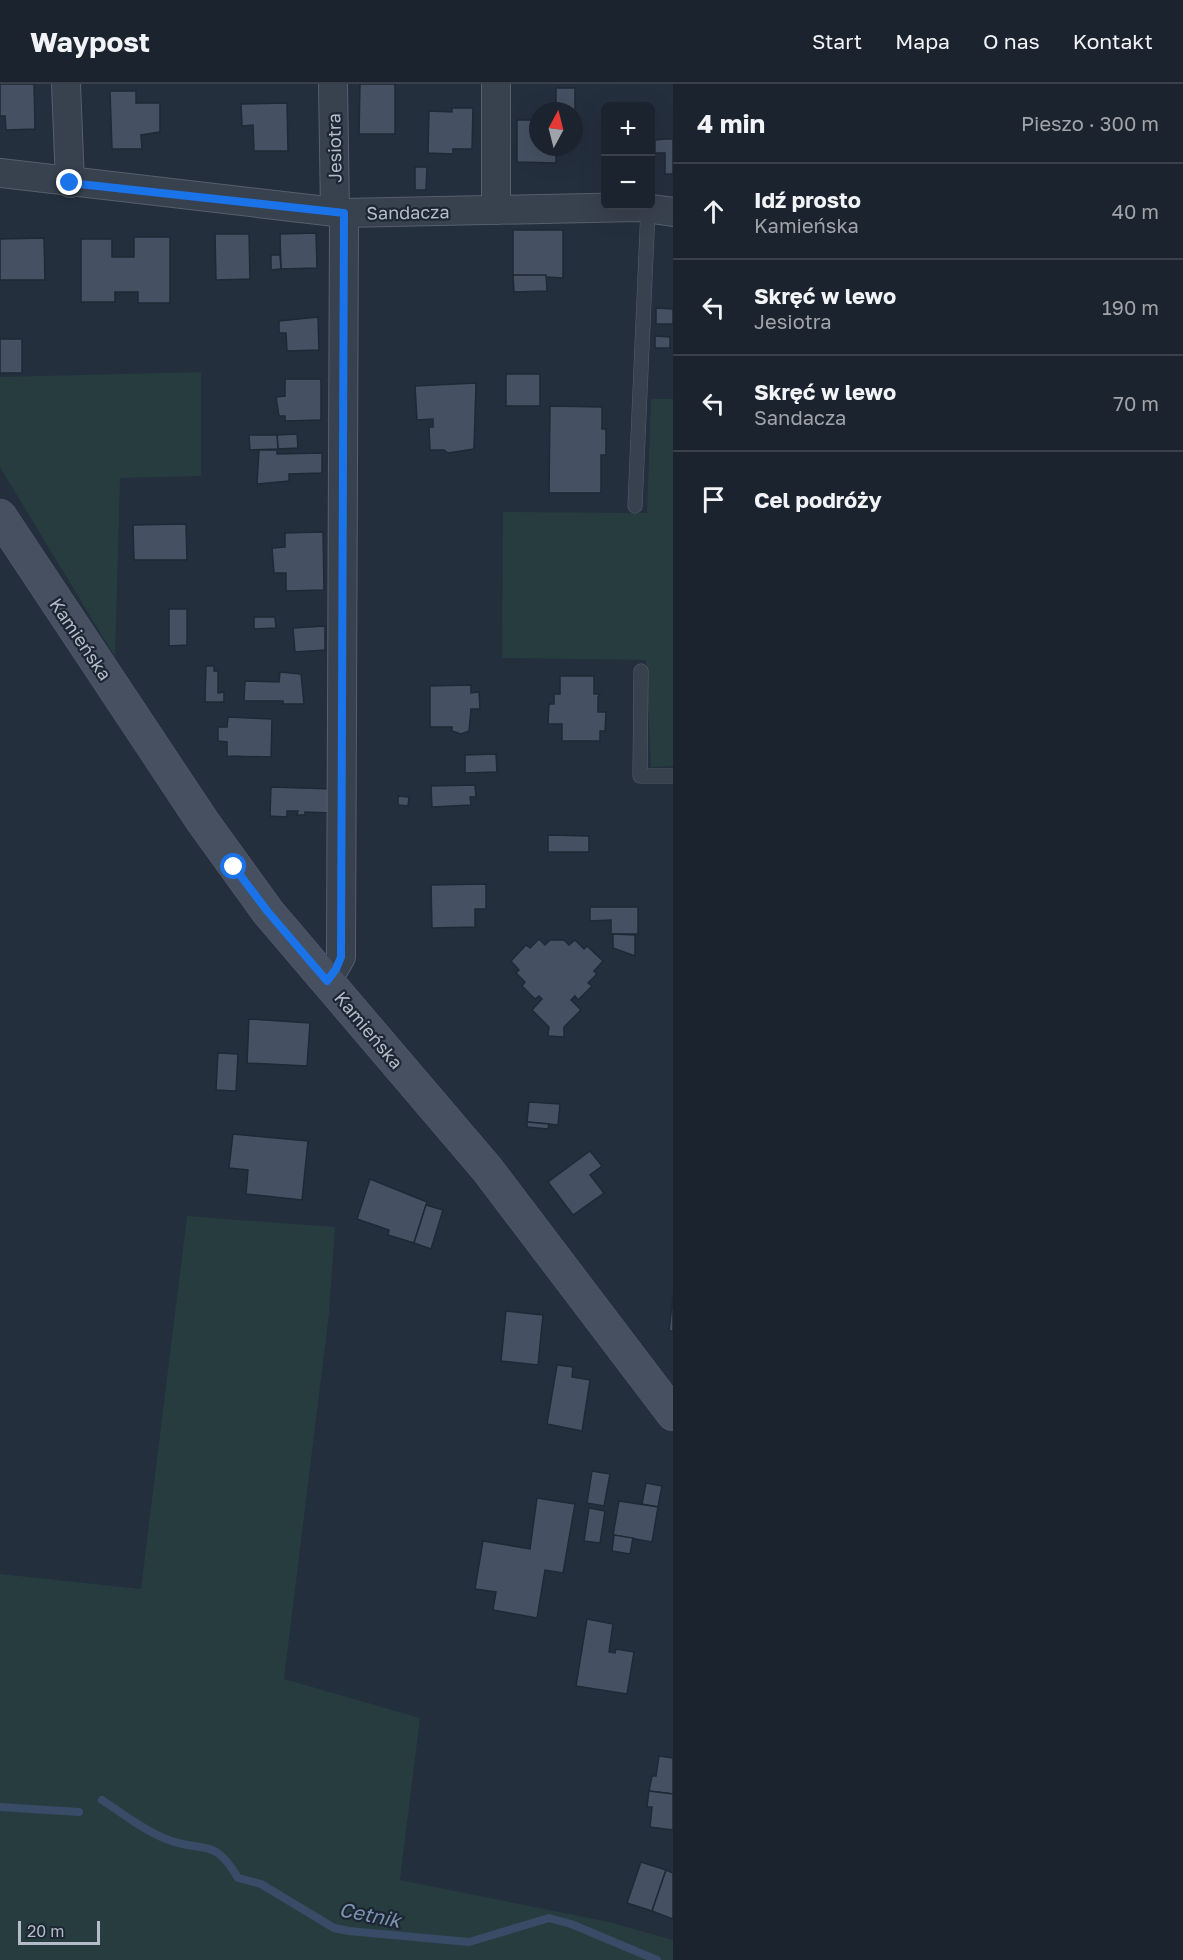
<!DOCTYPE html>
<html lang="pl">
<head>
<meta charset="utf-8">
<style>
  :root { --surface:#1b232e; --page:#242b36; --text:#f1f3f6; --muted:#a0a4aa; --line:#39404a }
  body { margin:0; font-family:"Golos Text",sans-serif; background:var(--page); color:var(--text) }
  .controls { position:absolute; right:18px; top:18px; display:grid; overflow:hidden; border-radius:9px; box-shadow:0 6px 24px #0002 }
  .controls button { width:54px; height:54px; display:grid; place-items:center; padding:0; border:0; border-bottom:2px solid var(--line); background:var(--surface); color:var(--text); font:30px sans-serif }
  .compass { position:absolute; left:529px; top:18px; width:54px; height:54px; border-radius:50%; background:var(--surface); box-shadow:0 6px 24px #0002; rotate:7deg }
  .scale { position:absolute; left:18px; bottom:15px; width:82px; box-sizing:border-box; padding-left:6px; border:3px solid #b4bcc9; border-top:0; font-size:16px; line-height:21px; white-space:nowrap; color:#b4bcc9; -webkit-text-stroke:4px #1d2633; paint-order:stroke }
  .stop { position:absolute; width:18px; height:18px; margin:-14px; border:4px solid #1a73e8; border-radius:50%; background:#fff }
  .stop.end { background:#1a73e8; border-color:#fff; box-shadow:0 2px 6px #0008 }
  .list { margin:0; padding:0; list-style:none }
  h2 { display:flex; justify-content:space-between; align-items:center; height:78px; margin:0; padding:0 24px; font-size:26px }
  h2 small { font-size:20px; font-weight:400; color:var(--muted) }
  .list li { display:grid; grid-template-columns:39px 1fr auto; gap:18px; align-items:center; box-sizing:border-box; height:96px; padding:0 24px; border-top:2px solid var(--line) }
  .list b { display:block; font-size:22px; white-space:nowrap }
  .list p { margin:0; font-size:20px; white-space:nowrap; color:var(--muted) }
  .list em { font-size:20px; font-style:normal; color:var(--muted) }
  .icon { flex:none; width:33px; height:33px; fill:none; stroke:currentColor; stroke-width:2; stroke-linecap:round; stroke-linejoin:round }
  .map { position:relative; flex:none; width:673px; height:1876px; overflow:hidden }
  header { display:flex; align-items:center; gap:36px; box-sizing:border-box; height:84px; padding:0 30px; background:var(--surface); border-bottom:2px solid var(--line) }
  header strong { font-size:28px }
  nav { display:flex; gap:33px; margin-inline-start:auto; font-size:21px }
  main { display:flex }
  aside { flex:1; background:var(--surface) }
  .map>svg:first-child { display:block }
  .green { fill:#263c3f }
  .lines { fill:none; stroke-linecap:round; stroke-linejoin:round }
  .stream { stroke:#394c67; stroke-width:8 }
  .building { fill:#455162; stroke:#1f2835; stroke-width:1.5 }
  .lane-casing { stroke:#565f6c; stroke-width:15 }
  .street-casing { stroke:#565f6c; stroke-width:30 }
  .secondary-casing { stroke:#565f6c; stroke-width:34 }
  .lane { stroke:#38414e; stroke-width:14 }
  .street { stroke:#38414e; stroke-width:28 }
  .secondary { stroke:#465061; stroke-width:33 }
  .route { stroke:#1a73e8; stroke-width:8 }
  .labels { text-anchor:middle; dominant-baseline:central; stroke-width:4.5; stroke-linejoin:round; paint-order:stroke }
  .street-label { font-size:18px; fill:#b4bcc9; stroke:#1d2633 }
  .water-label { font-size:20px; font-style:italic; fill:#7c92b1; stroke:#1d2633 }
</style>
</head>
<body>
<header>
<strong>Waypost</strong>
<nav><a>Start</a><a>Mapa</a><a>O nas</a><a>Kontakt</a></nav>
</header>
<main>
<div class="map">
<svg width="673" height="1876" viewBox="0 0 673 1876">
  <rect width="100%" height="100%" fill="#242f3e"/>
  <g class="green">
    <path d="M201 288V392L120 394 115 573 0 383V293Z"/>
    <path d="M651 315H673V682L651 683 646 576 502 574 503 428 647 429Z"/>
    <path d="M187 1132 335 1143 329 1229 284 1595 420 1634 400 1796 609 1838 673 1856V1876H0V1490L141 1505Z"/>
  </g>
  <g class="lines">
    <g class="stream">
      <path d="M102 1716C122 1729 143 1746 166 1755 203 1770 213 1751 238 1794L261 1800 334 1844 349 1847 469 1858 549 1834 571 1840 657 1876"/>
      <path d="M0 1723 79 1728"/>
    </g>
  </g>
  <g class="building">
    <path d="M0 0H34L35 45 6 46 5 32H0Z"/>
    <path d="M360 0H395V50H359Z"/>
    <path d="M556 4H575V31L574 27H556Z"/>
    <path d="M110 7H136V19H160V48L141 51 142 65H112Z"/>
    <path d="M287 19 288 67H254L253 41 242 42 241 20Z"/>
    <path d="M452 24H473L472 65H453V70L428 69 429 27 452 28Z"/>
    <path d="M517 36H538V63H564L556 65V79L517 78Z"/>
    <path d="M665 55H673V90H665V69H655V56Z"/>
    <path d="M415 83H427L426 106H415Z"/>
    <path d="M513 146H563V194L513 191Z"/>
    <path d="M316 149 317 184 281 185 280 150Z"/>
    <path d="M215 150H249L250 195 216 196Z"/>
    <path d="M134 153H170V219H138V208H115V218H81V155H112V173H134Z"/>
    <path d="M44 154 45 196H0V155Z"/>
    <path d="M271 171H280L281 185 271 186Z"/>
    <path d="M513 191H546L547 207 514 208Z"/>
    <path d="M656 224 673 225V240H656Z"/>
    <path d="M318 233 319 266 287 267 286 249H279V237Z"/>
    <path d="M655 252 670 253V264H655Z"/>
    <rect x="0" y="255" width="22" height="34"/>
    <rect x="506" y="290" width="34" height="32"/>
    <path d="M285 295H321V336L285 337V332H279L276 313 285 312Z"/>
    <path d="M476 299 474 365 448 369 444 366H430L429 343H433V335L417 336 415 302Z"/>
    <path d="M550 322 602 323V345H606V371H601V409H549Z"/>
    <path d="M297 350 298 364 278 365 277 351Z"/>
    <path d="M249 351H277L278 365 250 366Z"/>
    <path d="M259 366H277V370L322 369V389L289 390V397L257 400Z"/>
    <path d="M186 440 187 476H134L133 441Z"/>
    <path d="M323 448 324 506 286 507V489H274L272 464 285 463V449Z"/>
    <path d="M169 525H187V561L169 562Z"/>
    <path d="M254 533H275L276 544 254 545Z"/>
    <path d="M325 542V566L295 568 293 544Z"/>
    <path d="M206 582H214V587H218V609L224 608V618H205Z"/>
    <path d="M280 588 301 590 304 620H283V617H244L245 597 279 598Z"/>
    <path d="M560 592H594V610H600L598 613V628H606L605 647H600V657H562V640H548L549 620H554V610H560Z"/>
    <path d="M471 601V609L479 608 480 625H471L469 647 461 650 452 647V643H430V602Z"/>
    <path d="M228 633 272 635 271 673 227 672V658L218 657V643H227Z"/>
    <path d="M496 670 497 688 465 689V671Z"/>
    <path d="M475 701 476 713H470L471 721 432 723 431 702Z"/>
    <path d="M271 703 332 705 331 729 305 728V731H297L298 727H287V733L270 732Z"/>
    <path d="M398 712 409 713 408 722 398 721Z"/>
    <path d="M548 751 589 752V768H548Z"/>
    <path d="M486 800V825H475V843L432 844 431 801Z"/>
    <path d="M590 823H638V850H611V836L590 837Z"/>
    <path d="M613 850 635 851V872L613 864Z"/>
    <path d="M539 855 545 861 550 856H564L569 861 575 856 584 865 587 862 603 877 594 887 597 890 588 899 592 902 578 916 575 912 571 916 581 926 564 943V953L548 952 549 943 532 926 542 915 539 912 535 915 522 902 525 898 516 889 519 886 511 877 526 861 530 864Z"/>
    <path d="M249 935 310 939 307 982 247 979Z"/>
    <path d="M218 969 238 970 236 1007 216 1006Z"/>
    <path d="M529 1018 560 1020 558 1041 527 1038Z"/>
    <path d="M527 1038 549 1040 548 1045 527 1043Z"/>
    <path d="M233 1050 308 1057 302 1116 246 1110 248 1086 229 1084Z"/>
    <path d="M590 1067 602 1082 590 1091 604 1109 573 1131 548 1098Z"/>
    <path d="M370 1095 427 1118 414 1159 388 1151 389 1146 357 1135Z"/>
    <path d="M426 1121 443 1126 431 1165 414 1159Z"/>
    <path d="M673 1211V1247H669Z"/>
    <path d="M506 1227 543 1231 538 1281 501 1277Z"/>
    <path d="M557 1281 573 1283 572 1293 590 1296 582 1347 547 1340Z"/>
    <path d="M592 1387 610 1390 604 1422 587 1419Z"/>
    <path d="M646 1399 662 1402 658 1423 642 1420Z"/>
    <path d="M537 1414 575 1420 563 1489 545 1486 537 1534 493 1526 496 1508 475 1505 483 1457 530 1465Z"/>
    <path d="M619 1417 658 1423 652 1458 613 1451Z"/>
    <path d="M589 1424 605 1427 600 1459 584 1457Z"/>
    <path d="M614 1451 633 1454 630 1470 612 1467Z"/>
    <path d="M587 1535 613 1540 609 1568 615 1569 616 1565 634 1568 627 1610 576 1602Z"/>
    <path d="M659 1672 673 1674V1710L649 1707 652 1692H656Z"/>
    <path d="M649 1707 673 1710V1746L650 1743 652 1723H647Z"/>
    <path d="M641 1778 666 1786 652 1827 627 1819Z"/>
    <path d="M666 1786 673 1789V1835L652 1827Z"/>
  </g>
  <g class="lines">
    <g class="lane-casing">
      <g id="lane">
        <path d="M635 422 648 125"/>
        <path d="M641 587 640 692H673"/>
      </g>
    </g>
    <g class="street-casing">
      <g id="street">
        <path d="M66 0 70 99"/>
        <path d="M333 0 335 128"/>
        <path d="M0 89 344 129 638 123 673 128"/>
        <path d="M496 126V0"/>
        <path d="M327 897 341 873 344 129"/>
      </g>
    </g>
    <g class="secondary-casing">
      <path id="secondary" d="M0 432 203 738 268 828 487 1085 673 1330"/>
    </g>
    <use href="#lane" class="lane"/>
    <use href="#street" class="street"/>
    <use href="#secondary" class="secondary"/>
  </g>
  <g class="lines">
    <path class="route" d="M70 99 344 129 341 873 336 885 327 897 268 828 234 783"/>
  </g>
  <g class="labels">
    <g class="street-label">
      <text transform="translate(334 64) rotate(-91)">Jesiotra</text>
      <text transform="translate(408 128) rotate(-1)">Sandacza</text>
      <text transform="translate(81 555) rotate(56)">Kamieńska</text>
      <text transform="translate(369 946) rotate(50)">Kamieńska</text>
    </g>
    <g class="water-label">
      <text transform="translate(370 1830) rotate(11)">Cetnik</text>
    </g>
  </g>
</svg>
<div class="controls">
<button>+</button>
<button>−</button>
</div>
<svg class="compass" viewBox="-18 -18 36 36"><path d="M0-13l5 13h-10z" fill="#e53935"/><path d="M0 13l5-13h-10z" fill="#a0a4aa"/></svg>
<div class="scale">20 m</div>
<div class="stop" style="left:234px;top:783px"></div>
<div class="stop end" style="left:70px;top:99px"></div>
</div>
<aside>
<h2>4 min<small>Pieszo · 300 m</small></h2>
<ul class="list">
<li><svg class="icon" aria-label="ahead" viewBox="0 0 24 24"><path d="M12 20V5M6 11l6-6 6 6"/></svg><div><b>Idź prosto</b><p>Kamieńska</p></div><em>40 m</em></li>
<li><svg class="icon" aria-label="left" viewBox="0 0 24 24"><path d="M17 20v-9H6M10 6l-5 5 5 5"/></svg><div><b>Skręć w lewo</b><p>Jesiotra</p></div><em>190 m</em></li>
<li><svg class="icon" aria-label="left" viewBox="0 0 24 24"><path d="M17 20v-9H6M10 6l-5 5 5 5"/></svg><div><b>Skręć w lewo</b><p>Sandacza</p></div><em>70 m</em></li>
<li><svg class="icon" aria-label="arrive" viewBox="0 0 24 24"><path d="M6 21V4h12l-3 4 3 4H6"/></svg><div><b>Cel podróży</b></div></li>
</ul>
</aside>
</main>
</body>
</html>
